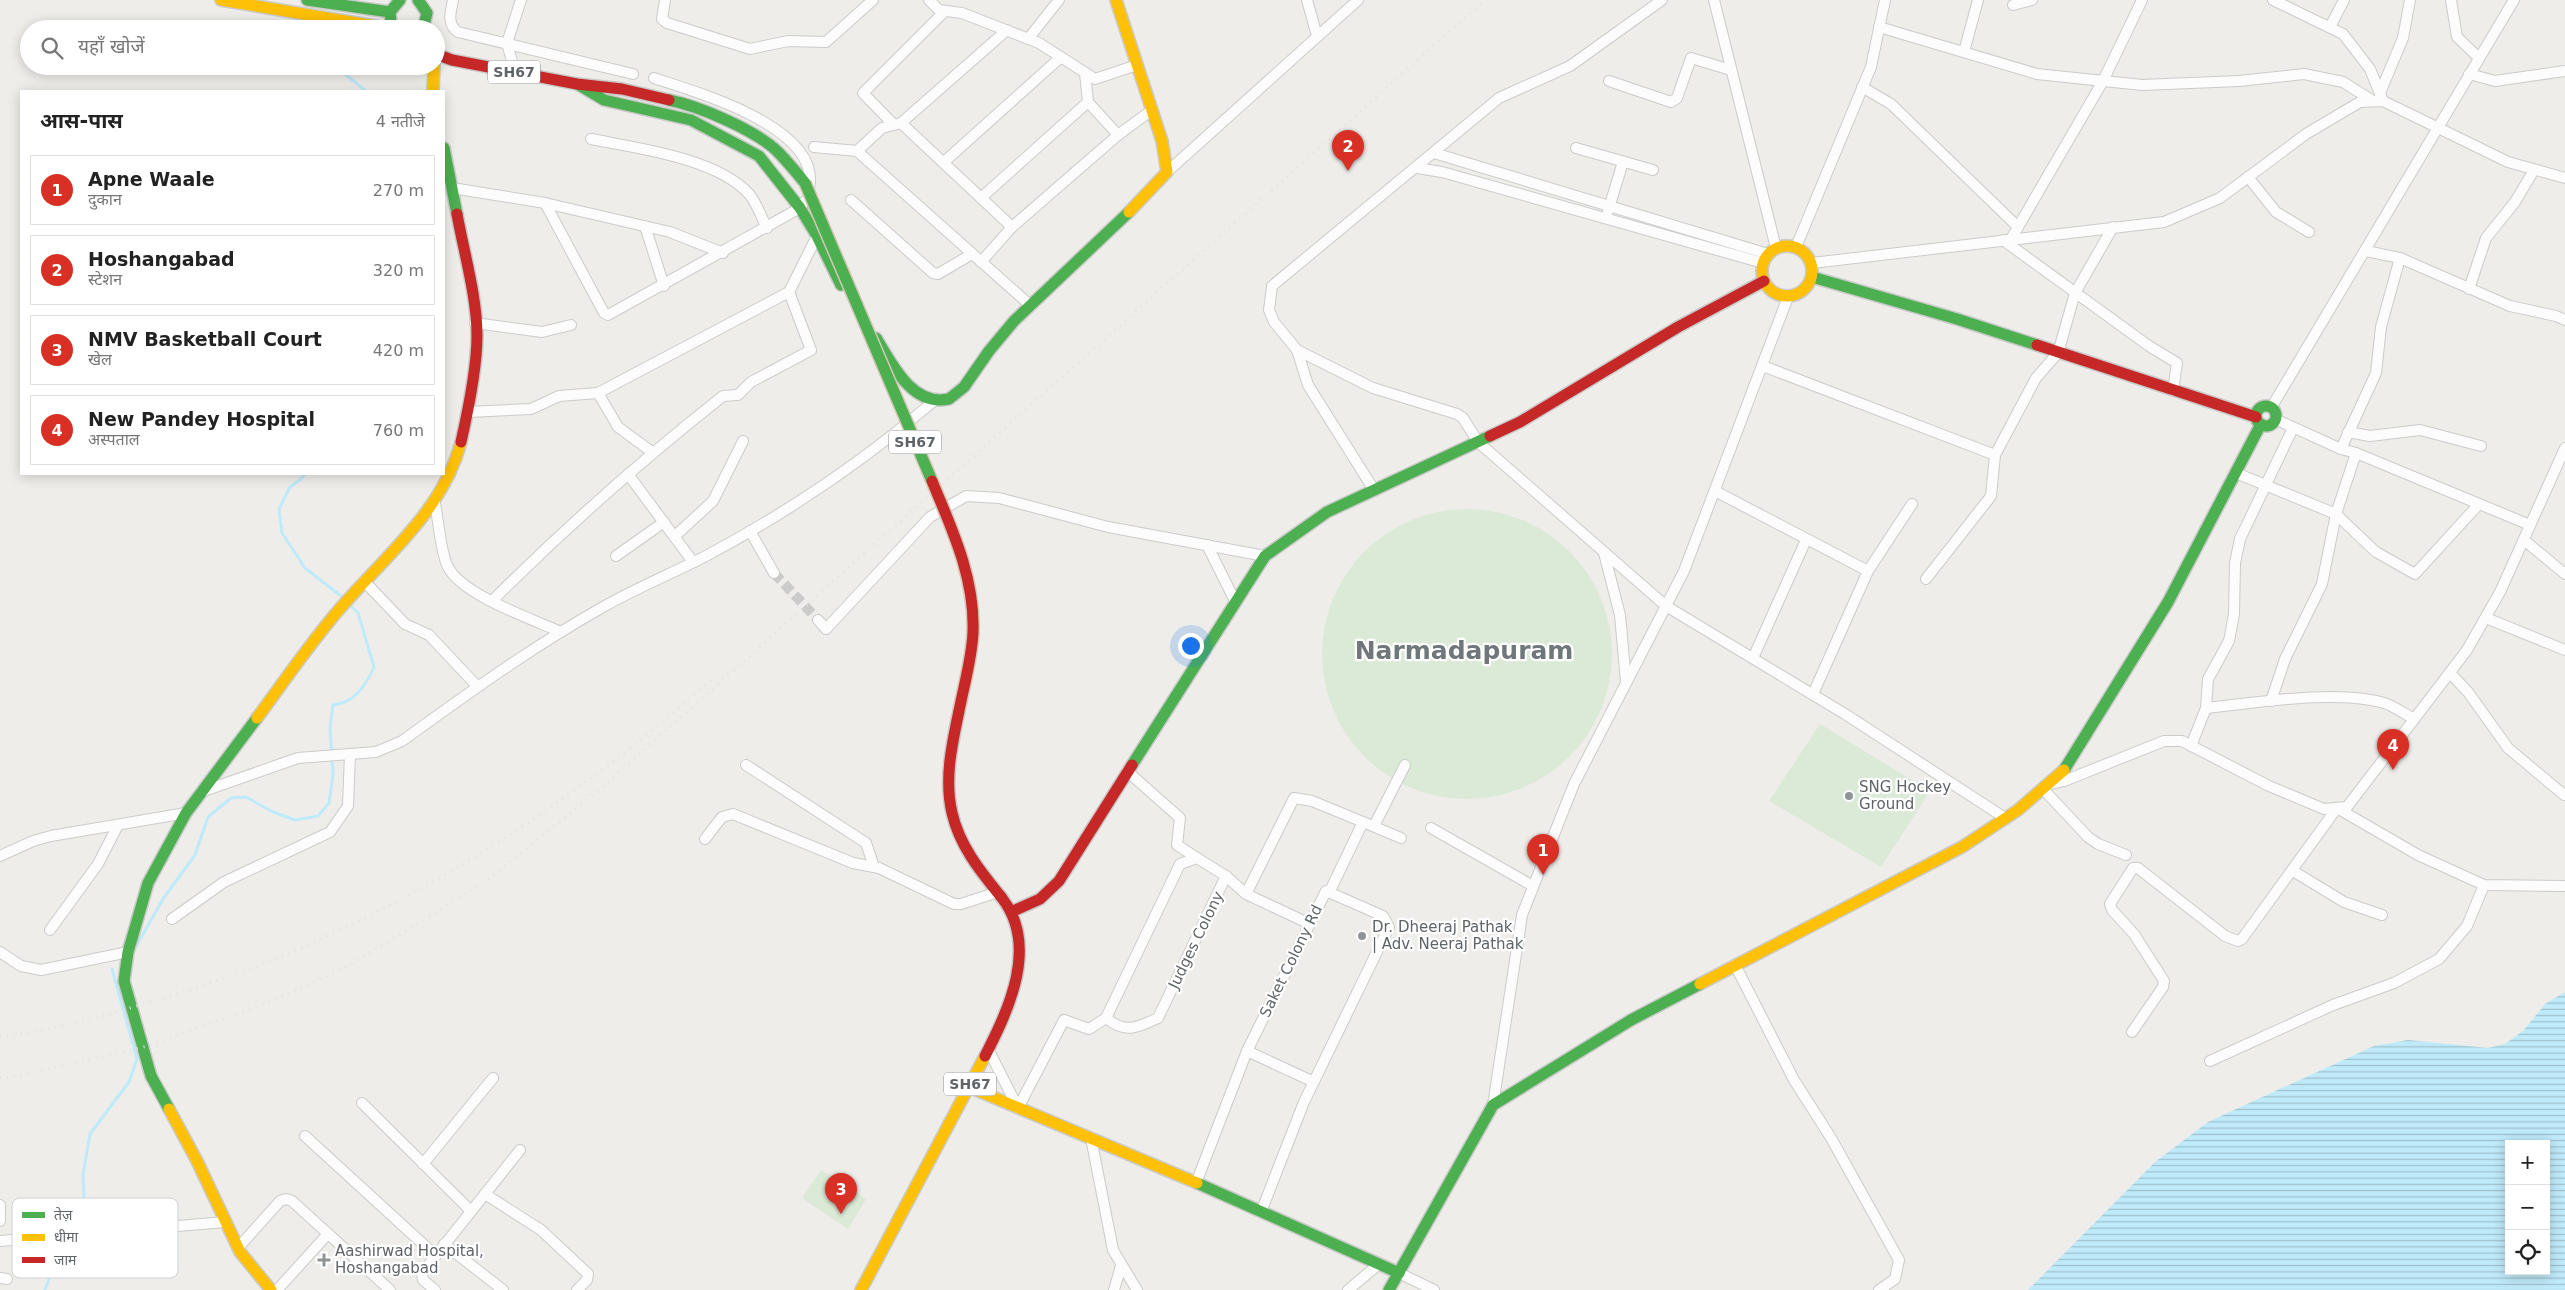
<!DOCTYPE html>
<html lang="hi">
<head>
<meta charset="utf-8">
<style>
  :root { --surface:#fff; --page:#f2f2f2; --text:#222; --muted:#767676; --line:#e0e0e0; --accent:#d93025 }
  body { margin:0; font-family:"DejaVu Sans","Noto Sans Devanagari",sans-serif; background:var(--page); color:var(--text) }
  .controls { position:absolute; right:15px; bottom:15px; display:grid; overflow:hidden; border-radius:0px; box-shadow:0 2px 12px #0003 }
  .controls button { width:45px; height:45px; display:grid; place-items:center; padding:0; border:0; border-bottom:1px solid var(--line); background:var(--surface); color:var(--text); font:25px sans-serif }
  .you { position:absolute; left:1190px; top:645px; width:18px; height:18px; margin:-12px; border:4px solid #fff; border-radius:50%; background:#1a73e8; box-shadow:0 0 0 8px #1a73e833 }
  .badge { display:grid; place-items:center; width:32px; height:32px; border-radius:50%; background:var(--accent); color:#fff; font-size:16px; font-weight:700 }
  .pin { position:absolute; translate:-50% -41px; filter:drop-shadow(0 1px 2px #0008) }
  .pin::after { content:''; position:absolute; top:26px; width:18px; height:15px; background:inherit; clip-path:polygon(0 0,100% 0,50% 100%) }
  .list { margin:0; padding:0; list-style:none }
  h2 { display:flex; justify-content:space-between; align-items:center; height:65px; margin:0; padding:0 20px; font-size:21px }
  h2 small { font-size:16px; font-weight:400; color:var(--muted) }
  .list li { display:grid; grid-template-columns:32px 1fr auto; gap:15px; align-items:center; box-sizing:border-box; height:70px; margin:0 10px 10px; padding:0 10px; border:1px solid var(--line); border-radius:0px }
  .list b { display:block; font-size:19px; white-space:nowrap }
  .list p { margin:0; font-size:16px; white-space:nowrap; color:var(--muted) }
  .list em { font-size:16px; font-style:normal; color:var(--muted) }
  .icon { flex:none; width:28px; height:28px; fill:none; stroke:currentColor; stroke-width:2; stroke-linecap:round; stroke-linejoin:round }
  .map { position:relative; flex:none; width:2565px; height:1290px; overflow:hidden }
  .search { position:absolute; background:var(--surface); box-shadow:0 2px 12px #0003; left:20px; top:20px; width:425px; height:55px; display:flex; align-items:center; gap:12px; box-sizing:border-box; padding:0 18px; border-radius:28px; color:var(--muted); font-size:19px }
  .panel { position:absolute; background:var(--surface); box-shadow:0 2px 12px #0003; left:20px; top:90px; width:425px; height:385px; border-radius:0px }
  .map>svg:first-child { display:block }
  .pitch { fill:#dbead6 }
  .water { fill:url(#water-rules); fill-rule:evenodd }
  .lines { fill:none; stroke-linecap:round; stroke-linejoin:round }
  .stream { stroke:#bfeaf9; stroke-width:3 }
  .street-tunnel { stroke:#cbcbca; stroke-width:10; stroke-dasharray:10 5; stroke-linecap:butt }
  .street-casing { stroke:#cbcbca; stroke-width:12 }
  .fast-casing { stroke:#c9cac9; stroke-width:14 }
  .slow-casing { stroke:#c9cac9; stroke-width:14 }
  .jam-casing { stroke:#c9cac9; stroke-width:14 }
  .street { stroke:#fdfcfc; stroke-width:10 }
  .fast { stroke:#4caf50; stroke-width:11 }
  .slow { stroke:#ffc107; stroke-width:11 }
  .jam { stroke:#c62828; stroke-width:11 }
  .rail { stroke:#e3e3e3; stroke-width:3; stroke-dasharray:1 6; stroke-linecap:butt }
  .fast-bridge-casing { stroke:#d6c8b8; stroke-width:14; stroke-linecap:butt }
  .jam-bridge-casing { stroke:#d6c8b8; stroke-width:14; stroke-linecap:butt }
  .fast-bridge { stroke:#4caf50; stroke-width:11 }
  .jam-bridge { stroke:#c62828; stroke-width:11 }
  .poi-dot { fill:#919496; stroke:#fff; stroke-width:2 }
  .labels { text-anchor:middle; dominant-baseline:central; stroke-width:4.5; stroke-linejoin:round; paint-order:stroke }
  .shield { fill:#fff; stroke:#8f9295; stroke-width:1 }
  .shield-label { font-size:14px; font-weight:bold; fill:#5f6468 }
  .poi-label { font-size:15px; fill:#5f6468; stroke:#fff; text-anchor:start }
  .street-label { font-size:15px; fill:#5f6468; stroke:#fff }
  .town-label { font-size:25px; font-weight:bold; fill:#70777a; stroke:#fff }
  .key { fill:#fff; stroke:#cfd0d2; stroke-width:1 }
  .key-label { font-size:14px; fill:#5f6468 }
</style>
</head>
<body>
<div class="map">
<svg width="2565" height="1290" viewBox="0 0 2565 1290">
  <defs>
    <pattern id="water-rules" width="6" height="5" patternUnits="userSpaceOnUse" patternTransform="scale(1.25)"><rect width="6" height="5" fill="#bfeaf9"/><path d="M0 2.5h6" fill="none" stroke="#9ec1cd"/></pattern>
  </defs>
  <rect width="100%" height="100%" fill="#efedea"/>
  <g class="pitch">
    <circle cx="1467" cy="654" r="145"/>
    <path d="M1820 724 1930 791 1881 867 1769 801Z"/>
    <path d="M821 1170 866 1199 848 1229 802 1198Z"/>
  </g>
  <path class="water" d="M2565 992V1290H2028L2155 1162 2208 1122 2374 1046 2408 1040 2488 1048 2505 1044 2523 1031 2545 1004ZM2509 1144H2546V1271H2509Z"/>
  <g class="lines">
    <g class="stream">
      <path d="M318 29V20"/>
      <path d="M335 66 366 91"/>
      <path d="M305 474 301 479 290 487 279 509 282 533 305 568 345 599"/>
      <path d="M135 948 163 899 195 855 208 817 231 798 246 797 273 812 295 820 318 816 329 803 333 774 330 727 333 705C355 703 366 685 374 667L358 613 349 604"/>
      <path d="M82 1232 85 1227 83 1174 90 1134 129 1082 137 1059 112 969"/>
      <path d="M45 1290 55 1262 77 1243 80 1238"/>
    </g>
    <path class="street-tunnel" d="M774 573 818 620"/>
    <g class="street-casing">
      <g id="street">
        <path d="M453 0C451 11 446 24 458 32L633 74"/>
        <path d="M665 0 662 19 667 23 750 49 788 41 826 42 873 0"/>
        <path d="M929 0 939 10 962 13 1039 43 1095 79 1137 65"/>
        <path d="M1307 0 1317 36"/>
        <path d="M1662 0 1570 66 1499 98 1272 286 1269 310 1274 322 1297 350 1373 388 1457 414 1463 418 1478 442 1666 606 1845 714 2005 818"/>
        <path d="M1714 0 1776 248"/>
        <path d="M2273 0 2343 34 2370 69 2383 101"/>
        <path d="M2451 0 2457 37 2479 58"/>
        <path d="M2013 5 2032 0"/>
        <path d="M1879 27 2037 74 2142 85 2239 81 2304 74 2343 82 2373 101"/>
        <path d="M2330 27 2344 0"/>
        <path d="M1028 39 1059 0"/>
        <path d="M1964 52 1978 0"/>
        <path d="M515 72 507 43 521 0"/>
        <path d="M2469 74 2495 81 2565 71"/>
        <path d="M654 78C695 92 823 127 809 189"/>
        <path d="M1609 81 1671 102 1677 98 1691 58 1731 70"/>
        <path d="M1862 87 1891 104 2018 227"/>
        <path d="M2380 93 2403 38 2410 0"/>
        <path d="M1088 102 1118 135"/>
        <path d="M901 123 1012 227 981 262"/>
        <path d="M894 125 863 93 945 11"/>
        <path d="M591 139C636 148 717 158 749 194 757 203 761 217 767 228"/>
        <path d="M814 147 857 151 1031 306"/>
        <path d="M1576 148 1653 170"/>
        <path d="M857 151 882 128 901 123 1007 30"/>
        <path d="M1434 153 1768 254"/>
        <path d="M944 162 1061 57"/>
        <path d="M1417 168 1442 172 1763 263"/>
        <path d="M1167 172 1358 0"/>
        <path d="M2248 177 2276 212 2309 232"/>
        <path d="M452 188 545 203 670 232 723 253"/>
        <path d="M982 197 1088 102 1085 73"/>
        <path d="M851 200 933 273 938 274 972 254"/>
        <path d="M545 203 604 313 608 315 800 208 804 202"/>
        <path d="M1608 211 1623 162"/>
        <path d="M645 226 664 286"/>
        <path d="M1012 227 1118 135 1152 110"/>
        <path d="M2011 239 2103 81 2142 0"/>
        <path d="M2003 240 2149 346 2177 363 2173 391"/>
        <path d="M1796 247 1871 67 1885 0"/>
        <path d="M2366 251 2400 258 2510 306 2556 316 2565 320"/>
        <path d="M1812 263 2164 222 2220 198 2306 134 2360 102 2383 101 2508 162 2565 178"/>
        <path d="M2469 289 2486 238 2515 202 2534 170"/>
        <path d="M475 323 542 332 571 325"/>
        <path d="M1297 350 1308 385 1374 490"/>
        <path d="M1763 366 1995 455"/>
        <path d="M598 393 618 427 652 452"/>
        <path d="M2271 408 2514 0"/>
        <path d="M468 412 531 409 559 396 598 393 789 292"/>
        <path d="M2275 419 2341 449 2356 453 2530 525"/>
        <path d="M2348 432 2370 436 2420 430 2481 446"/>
        <path d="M2341 449 2376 373 2381 327 2400 258"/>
        <path d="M2236 473 2336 514 2376 552 2415 574 2479 504"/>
        <path d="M628 474 693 562"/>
        <path d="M1715 491 1868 571"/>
        <path d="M435 503C438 518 441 555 448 567 462 595 532 619 561 632"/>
        <path d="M750 531 774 573"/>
        <path d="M675 536 713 501 743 441"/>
        <path d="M2524 540 2565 574"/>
        <path d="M1207 545 1235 601"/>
        <path d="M1604 553 1620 615 1626 682"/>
        <path d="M616 556 664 522"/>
        <path d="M1926 579 1991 496 1995 455 2036 378 2058 353 2075 293 2113 227"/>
        <path d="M364 581 405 624 429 635 477 686"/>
        <path d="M492 601C565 528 642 460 723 396L738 395 751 382 811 350 789 292 817 236"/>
        <path d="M2486 618 2565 650"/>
        <path d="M818 620 826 629 930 517 966 496 999 498 1108 527 1265 556"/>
        <path d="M1753 658 1806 540"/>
        <path d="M2450 673 2468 692 2508 748 2564 795"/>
        <path d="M1813 694 1868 571 1912 504"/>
        <path d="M2271 701 2285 659 2322 584 2336 514 2356 453"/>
        <path d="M2206 708C2255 703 2337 689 2384 703 2394 706 2405 714 2414 719"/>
        <path d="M2191 746 2206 708 2208 679 2229 641 2234 614 2235 563 2240 539 2293 428"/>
        <path d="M746 765 866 843 874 867"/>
        <path d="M1127 771 1180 818 1177 845 1197 858"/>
        <path d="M2049 784 2064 781 2164 741H2182L2269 786 2324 809 2347 807 2467 650 2500 592 2565 448"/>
        <path d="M2043 789 2088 837 2098 844 2126 855"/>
        <path d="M201 792 298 758 376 752 402 741C467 694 532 647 603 607 636 588 671 574 704 557 787 513 864 461 935 400"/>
        <path d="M1374 826 1405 765"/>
        <path d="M1431 828 1533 886"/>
        <path d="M705 839 722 817 733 814 853 863 879 868 954 904H961L998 892"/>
        <path d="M0 856 33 841 51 836 186 813"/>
        <path d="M2293 871 2344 902 2382 915"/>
        <path d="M1226 876 1246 894 1310 924"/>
        <path d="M1329 893 1363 822 1401 838"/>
        <path d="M1246 894 1294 798 1312 801 1363 822"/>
        <path d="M172 919 224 882 330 832 348 806 350 754"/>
        <path d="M50 930 98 864 118 825"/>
        <path d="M0 952 21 966 41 970 128 952"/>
        <path d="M1735 965 1794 1080 1831 1138 1899 1260 1895 1279 1879 1290"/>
        <path d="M2132 1032 2163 987 2164 981 2134 934 2112 910 2110 904 2133 868H2138L2225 936 2238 941 2242 939 2337 808 2418 855 2484 885 2565 886"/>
        <path d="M988 1049 1018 1108 1064 1020 1089 1029 1106 1018 1180 864 1197 858 1226 876 1158 1018C1137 1028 1125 1034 1106 1018"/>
        <path d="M2210 1061 2333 1005 2394 983 2439 959 2467 926 2484 885"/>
        <path d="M362 1103 471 1211"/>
        <path d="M1493 1105 1522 915 1574 784 1684 571 1788 297"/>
        <path d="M305 1136 435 1255"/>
        <path d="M1091 1138 1113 1250 1137 1290"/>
        <path d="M423 1164 493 1078"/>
        <path d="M1196 1183 1247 1051"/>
        <path d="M485 1194 541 1230 588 1274 587 1280 577 1290"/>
        <path d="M0 1205V1221"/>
        <path d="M1261 1212 1304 1102 1389 927 1383 916 1326 891 1247 1051 1314 1082"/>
        <path d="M0 1241 225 1222"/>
        <path d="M444 1244 503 1290"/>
        <path d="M238 1248 280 1201 286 1199 292 1201 390 1290"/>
        <path d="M1399 1273 1434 1290"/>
        <path d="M0 1278 7 1279"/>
        <path d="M277 1290 327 1235"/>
        <path d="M435 1290 423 1280 422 1273 520 1150"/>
        <path d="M1114 1290 1121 1266"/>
        <path d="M1348 1290 1379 1264"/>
      </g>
    </g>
    <g class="fast-casing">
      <g id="fast">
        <path d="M307 0 390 12"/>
        <path d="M418 0 427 13 423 29"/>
        <path d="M391 22 390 12 400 0"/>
        <path d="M579 85 604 100 691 120 759 156 800 208 817 236 841 285"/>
        <path d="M669 100C699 106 755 130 777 151 787 161 796 172 805 183"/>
        <path d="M444 148 457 214"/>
        <path d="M1812 277 1957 319 2037 345"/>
        <path d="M876 338C892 364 912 407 949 399L964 387 989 351 1014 321 1129 212"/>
        <circle cx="2266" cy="416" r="10"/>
        <path d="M1132 765 1265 556 1327 512 1490 436"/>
        <path d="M2064 770 2168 602 2261 424"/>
        <path d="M169 1109 151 1076 124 981 128 952 148 883 186 813 257 718"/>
        <path d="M1197 1183 1399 1273"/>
        <path d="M1389 1290 1493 1105 1631 1020 1700 984"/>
      </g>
    </g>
    <g class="slow-casing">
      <g id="slow">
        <path d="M221 0 393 29"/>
        <path d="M1116 0 1162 141 1167 172 1129 212"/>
        <path d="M433 91 434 66"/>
        <circle cx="1787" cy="271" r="25"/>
        <path d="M257 718C283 683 308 646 337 612 382 559 443 512 461 442"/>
        <path d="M1700 984 1962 847 2018 810 2064 770"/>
        <path d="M969 1087 1197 1183"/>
        <path d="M169 1109 197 1161 240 1252 271 1290"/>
        <path d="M861 1290 985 1056"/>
      </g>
    </g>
    <g class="jam-casing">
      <g id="jam">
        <path d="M436 54 452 60 577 84 622 89 669 100"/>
        <path d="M457 214C464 253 477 297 477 336 477 368 468 411 461 442"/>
        <path d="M2037 345 2256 417"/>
        <path d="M1490 436 1520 422 1678 327 1764 281"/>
        <path d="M959 711C952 744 944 779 952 813 960 847 981 872 1002 898 1039 946 1009 1009 985 1056"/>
        <path d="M1011 912 1040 899 1059 881 1132 765"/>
      </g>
    </g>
    <use href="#street" class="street"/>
    <use href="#fast" class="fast"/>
    <use href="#slow" class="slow"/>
    <use href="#jam" class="jam"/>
    <g class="rail">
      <path d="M0 1037C57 1029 112 1014 167 997 373 934 555 820 715 676"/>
      <path d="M0 1078 18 1076 148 1046 274 1000 344 968 434 914 491 877 599 790 1485 0"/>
    </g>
    <g class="fast-bridge-casing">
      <path id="fast-bridge" d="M805 183 932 481"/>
    </g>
    <g class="jam-bridge-casing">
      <path id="jam-bridge" d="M932 481C952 529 975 578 973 632 972 658 964 685 959 711"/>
    </g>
    <use href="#fast-bridge" class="fast-bridge"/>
    <use href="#jam-bridge" class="jam-bridge"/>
  </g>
  <g class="poi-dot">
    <circle cx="1849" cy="796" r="5"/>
    <circle cx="1362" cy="936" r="5"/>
    <path d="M321.5 1252.5h5v5h5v5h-5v5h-5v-5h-5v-5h5z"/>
  </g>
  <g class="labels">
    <g class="shield">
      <rect x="488" y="60.5" width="52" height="23" rx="4"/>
      <rect x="889" y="430.5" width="52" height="23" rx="4"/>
      <rect x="944" y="1072.5" width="52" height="23" rx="4"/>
    </g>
    <g class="shield-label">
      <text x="514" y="72">SH67</text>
      <text x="915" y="442">SH67</text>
      <text x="970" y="1084">SH67</text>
    </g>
    <g class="poi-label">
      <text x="1859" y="787">SNG Hockey<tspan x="1859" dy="17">Ground</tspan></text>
      <text x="1372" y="927">Dr. Dheeraj Pathak<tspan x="1372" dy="17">| Adv. Neeraj Pathak</tspan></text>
      <text x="335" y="1251">Aashirwad Hospital,<tspan x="335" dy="17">Hoshangabad</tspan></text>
    </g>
    <g class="street-label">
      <text transform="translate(1196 940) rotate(-64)">Judges Colony</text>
      <text transform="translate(1291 961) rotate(-64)">Saket Colony Rd</text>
    </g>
    <g class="town-label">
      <text x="1464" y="650">Narmadapuram</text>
    </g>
  </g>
  <rect x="12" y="1198" width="166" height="80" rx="8" class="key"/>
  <rect x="22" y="1212" width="23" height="6" fill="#4caf50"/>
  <rect x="22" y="1234" width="23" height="7" fill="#ffc107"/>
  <rect x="22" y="1257" width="23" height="6" fill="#c62828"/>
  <g class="key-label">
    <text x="54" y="1220">तेज़</text>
    <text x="54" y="1242">धीमा</text>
    <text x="54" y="1265">जाम</text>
  </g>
</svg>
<div class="controls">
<button>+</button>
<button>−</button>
<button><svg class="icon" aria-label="locate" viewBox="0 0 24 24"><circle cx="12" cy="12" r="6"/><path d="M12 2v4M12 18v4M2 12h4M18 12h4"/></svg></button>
</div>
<div class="you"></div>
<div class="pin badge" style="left:1543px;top:875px">1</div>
<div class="pin badge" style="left:1348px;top:171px">2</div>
<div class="pin badge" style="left:841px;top:1214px">3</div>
<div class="pin badge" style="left:2393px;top:770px">4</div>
<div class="search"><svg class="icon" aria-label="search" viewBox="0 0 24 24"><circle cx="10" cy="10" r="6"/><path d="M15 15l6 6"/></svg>यहाँ खोजें</div>
<section class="panel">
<h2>आस-पास<small>4 नतीजे</small></h2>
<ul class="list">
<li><span class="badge">1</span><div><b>Apne Waale</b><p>दुकान</p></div><em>270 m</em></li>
<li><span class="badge">2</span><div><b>Hoshangabad</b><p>स्टेशन</p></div><em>320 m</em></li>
<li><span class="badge">3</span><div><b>NMV Basketball Court</b><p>खेल</p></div><em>420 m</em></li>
<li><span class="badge">4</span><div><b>New Pandey Hospital</b><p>अस्पताल</p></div><em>760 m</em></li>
</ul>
</section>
</div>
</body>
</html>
